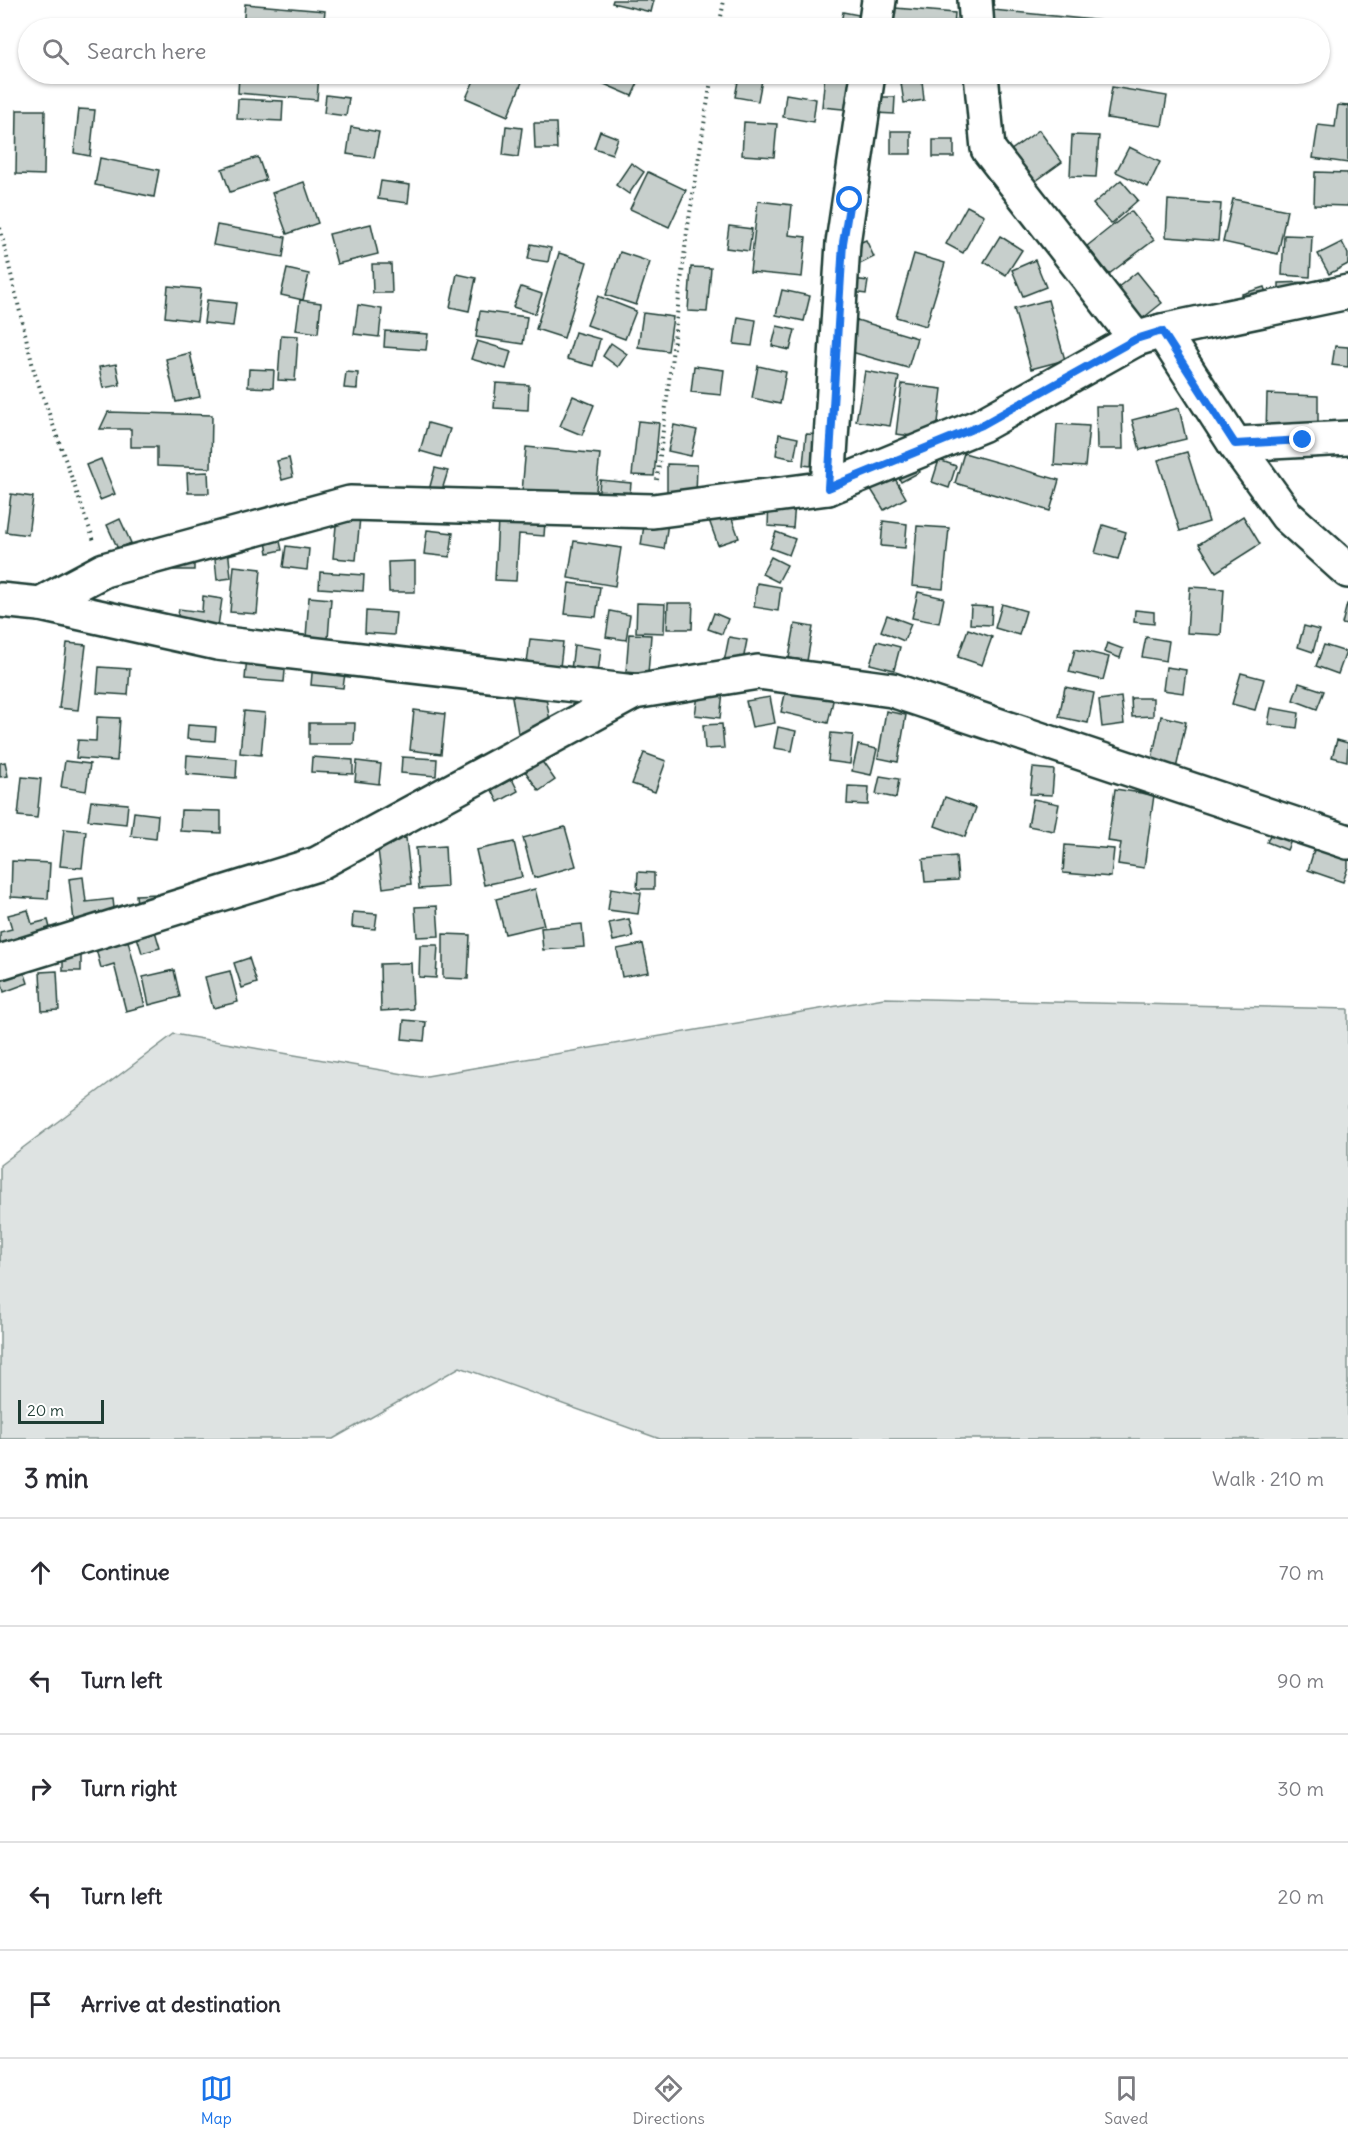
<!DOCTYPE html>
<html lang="en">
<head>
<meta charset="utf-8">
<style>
  :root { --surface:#fff; --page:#f2f2f3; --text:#2b2b33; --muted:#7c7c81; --line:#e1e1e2; --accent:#1a73e8 }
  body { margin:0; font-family:Delius,sans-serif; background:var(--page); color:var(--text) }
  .scale { position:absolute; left:18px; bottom:15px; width:86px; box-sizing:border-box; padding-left:6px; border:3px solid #1f3d34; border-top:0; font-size:16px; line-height:21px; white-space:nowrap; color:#1f3d34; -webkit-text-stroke:4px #fff; paint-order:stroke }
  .stop { position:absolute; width:18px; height:18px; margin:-14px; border:4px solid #1a73e8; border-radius:50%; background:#fff }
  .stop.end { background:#1a73e8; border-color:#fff; box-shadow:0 2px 6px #0008 }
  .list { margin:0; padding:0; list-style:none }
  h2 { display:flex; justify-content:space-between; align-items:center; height:78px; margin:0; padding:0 24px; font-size:26px }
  h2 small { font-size:20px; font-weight:400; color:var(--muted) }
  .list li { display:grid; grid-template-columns:39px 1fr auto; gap:18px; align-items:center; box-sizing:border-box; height:108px; padding:0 24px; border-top:2px solid var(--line) }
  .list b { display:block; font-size:22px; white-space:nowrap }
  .list em { font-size:20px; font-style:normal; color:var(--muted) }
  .icon { flex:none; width:33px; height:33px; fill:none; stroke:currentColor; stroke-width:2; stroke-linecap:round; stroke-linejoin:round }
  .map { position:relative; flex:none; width:1348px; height:1439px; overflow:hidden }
  .search { position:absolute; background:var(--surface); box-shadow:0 2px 4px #0004; left:18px; right:18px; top:18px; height:66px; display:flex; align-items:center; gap:15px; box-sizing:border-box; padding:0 21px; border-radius:33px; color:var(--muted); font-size:22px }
  .sheet { height:618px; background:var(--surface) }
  nav { display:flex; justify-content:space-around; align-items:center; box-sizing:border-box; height:84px; border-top:2px solid var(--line); background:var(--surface); font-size:16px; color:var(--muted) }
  nav a { display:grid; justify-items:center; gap:3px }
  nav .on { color:var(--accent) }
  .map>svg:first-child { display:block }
  .green { fill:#dee3e2; stroke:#7e908b; stroke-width:1.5 }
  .building { fill:#c7cfcc; stroke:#1f3d34; stroke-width:1.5 }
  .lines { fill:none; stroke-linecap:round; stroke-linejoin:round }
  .minor-casing { stroke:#1f3d34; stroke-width:38 }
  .path { stroke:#1f3d34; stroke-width:4; stroke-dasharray:1.5 4.5; stroke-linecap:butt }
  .minor { stroke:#fff; stroke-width:33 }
  .route { stroke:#1a73e8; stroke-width:8 }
</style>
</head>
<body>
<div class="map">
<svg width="1348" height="1439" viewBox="0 0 1348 1439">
  <rect width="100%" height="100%" fill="#fff"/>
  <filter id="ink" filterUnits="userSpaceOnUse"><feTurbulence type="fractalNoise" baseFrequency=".0167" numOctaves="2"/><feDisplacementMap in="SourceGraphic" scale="12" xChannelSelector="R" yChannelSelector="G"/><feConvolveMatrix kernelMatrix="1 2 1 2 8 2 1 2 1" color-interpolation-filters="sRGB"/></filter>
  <g filter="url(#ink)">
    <path class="green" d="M884 998 1348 1009V1439H660L460 1367 333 1439H0V1165L174 1034 421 1077Z"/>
    <g class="building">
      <path d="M613 0H654L651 12 612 3Z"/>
      <path d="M245 4 325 11 323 28H243Z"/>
      <path d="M883 7 955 13 954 28H882Z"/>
      <path d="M993 10 1143 25V28H991Z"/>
      <path d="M843 12 864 16 862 28H840Z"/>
      <path d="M239 74H319L317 100 238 93Z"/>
      <path d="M477 74H502L522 82 508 116 466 98Z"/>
      <path d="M581 74H642L632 96Z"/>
      <path d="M825 74H856L853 110 822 107Z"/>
      <path d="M876 74H895L894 80 875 78Z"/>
      <path d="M739 76 762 80 758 101 735 97Z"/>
      <path d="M922 81 924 100 904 103 901 83Z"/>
      <path d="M1112 87 1167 96 1162 126 1107 118Z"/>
      <path d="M786 94 816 99 813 122 783 117Z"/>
      <path d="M326 95 349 98 346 116 324 113Z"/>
      <path d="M875 97H895L894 114 875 113Z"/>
      <path d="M238 99 283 101 282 121 237 119Z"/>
      <path d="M1348 104V163L1313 158 1318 125 1335 127 1338 105 1348 106Z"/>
      <path d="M79 109 95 110 90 156 74 153Z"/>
      <path d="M17 110H45L44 175 16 174Z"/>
      <path d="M744 122 777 124 774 157 742 155Z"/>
      <path d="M534 123H556L557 149H535Z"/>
      <path d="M506 126 522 128 518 157 503 155Z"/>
      <path d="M351 127 379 132 374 158 347 154Z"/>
      <path d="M1039 130 1062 162 1033 183 1010 151Z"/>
      <path d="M600 131 618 138 612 154 594 148Z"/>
      <rect x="891" y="131" width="20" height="23"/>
      <path d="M1072 135 1099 136 1096 177 1070 176Z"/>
      <rect x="933" y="140" width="21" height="17"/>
      <path d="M1129 147 1160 162 1148 187 1116 172Z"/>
      <path d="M258 157 266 180 230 192 222 169Z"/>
      <path d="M100 158 159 170 154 197 95 185Z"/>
      <path d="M631 163 644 172 629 194 616 185Z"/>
      <path d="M648 172 686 190 669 227 630 209Z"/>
      <path d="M1315 172 1348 173V206L1314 205Z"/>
      <path d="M1121 180 1138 200 1111 224 1093 204Z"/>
      <path d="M381 181 410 185 408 203 378 199Z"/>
      <path d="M304 182 318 223 287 234 272 193Z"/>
      <path d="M1233 199 1287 210 1278 254 1223 242Z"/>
      <path d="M1168 200 1221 204 1218 241 1166 237Z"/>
      <path d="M758 201 792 205 789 235 806 237 802 277 750 272Z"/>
      <path d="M967 206 984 215 963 253 946 244Z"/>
      <path d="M1131 211 1154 240 1109 274 1087 246Z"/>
      <path d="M371 224 378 254 337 264 329 234Z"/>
      <path d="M217 225 286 237 283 257 213 245Z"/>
      <path d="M729 226 752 229 749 251 726 248Z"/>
      <path d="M1284 235 1312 236 1310 277 1282 275Z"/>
      <path d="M1000 236 1022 250 1006 275 984 262Z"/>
      <path d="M866 240 874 257 860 264 852 246Z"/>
      <path d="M1342 242 1348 254V264L1329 274 1318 254Z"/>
      <path d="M531 244 551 248 548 262 528 259Z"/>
      <path d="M620 252 650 262 636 305 606 295Z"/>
      <path d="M559 253 587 262 564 338 536 329Z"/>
      <path d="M914 254 945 263 926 326 896 317Z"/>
      <path d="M1035 260 1046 287 1023 296 1012 270Z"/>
      <path d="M372 264H391L392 293H373Z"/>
      <path d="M691 267 711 268 707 312 688 311Z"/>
      <path d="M287 269 309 274 303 300 281 295Z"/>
      <path d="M1137 272 1162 303 1142 319 1117 288Z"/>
      <path d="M457 274 476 278 469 311 450 307Z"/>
      <path d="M853 279 868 281 866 294 852 292Z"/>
      <path d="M1307 282V298L1279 299V283Z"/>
      <path d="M168 286 201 289 197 321 165 317Z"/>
      <path d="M521 287 542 294 535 314 513 307Z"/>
      <path d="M1264 287 1270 304 1248 312 1242 294Z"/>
      <path d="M782 290 810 296 804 321 776 315Z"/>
      <path d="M598 296 636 311 625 339 587 325Z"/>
      <path d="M207 300 236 303 233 326 204 323Z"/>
      <path d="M300 300 321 303 318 333 296 330Z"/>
      <path d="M1048 300 1065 360 1031 369 1014 309Z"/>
      <path d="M358 305 382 309 379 337 354 334Z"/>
      <path d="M480 311 527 317 523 344 476 337Z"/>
      <path d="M643 313 673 317 668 351 638 347Z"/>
      <path d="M738 317 756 320 752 346 734 344Z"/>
      <path d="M857 320 917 338 908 368 848 351Z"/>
      <path d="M777 326 795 330 790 350 772 346Z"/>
      <path d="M385 331 428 334 426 350 384 347Z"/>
      <path d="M575 332 600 339 593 366 567 359Z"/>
      <path d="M281 335 298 336 295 381 278 380Z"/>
      <path d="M477 341 511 351 506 369 471 359Z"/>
      <path d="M611 343 627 354 618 367 603 356Z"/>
      <path d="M1335 346 1348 347V367L1332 365Z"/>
      <path d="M190 353 200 397 176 402 166 359Z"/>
      <path d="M116 364 120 385 103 388 99 367Z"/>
      <path d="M694 366 724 370 721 395 691 392Z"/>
      <path d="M758 366 786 372 780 404 752 398Z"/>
      <path d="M249 369 274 370 273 388 248 387Z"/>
      <path d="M865 371 899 377 890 426 856 421Z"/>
      <path d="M346 372 358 373 357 389 344 388Z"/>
      <path d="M496 383 529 385 528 410 494 408Z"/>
      <path d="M902 384 942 389 936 439 896 434Z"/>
      <path d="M1267 394 1318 396V434L1266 433Z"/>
      <path d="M573 396 594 405 582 435 560 426Z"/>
      <path d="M1096 406H1122L1123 449H1097Z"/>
      <path d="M1179 408 1186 439 1140 450 1132 420Z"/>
      <path d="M108 412 212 415 211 468 157 466V447H131V429H100Z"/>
      <path d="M638 421 659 423 654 476 632 475Z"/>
      <path d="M428 423 450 429 441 457 420 451Z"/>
      <path d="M1057 424 1089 426 1085 467 1054 465Z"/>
      <path d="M674 425 697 430 691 456 668 451Z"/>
      <path d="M779 434 798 438 794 459 776 455Z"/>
      <path d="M806 434 823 435 820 467 803 465Z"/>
      <path d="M526 447 600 454 595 499 522 492Z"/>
      <path d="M1187 452 1209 522 1180 531 1158 460Z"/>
      <path d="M964 453 1059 480 1050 511 955 483Z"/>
      <path d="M912 455 920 472 901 482 892 465Z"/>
      <path d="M289 458 293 477 282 480 277 461Z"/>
      <path d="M101 459 115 494 100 500 86 465Z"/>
      <path d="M939 460 956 466 949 488 932 482Z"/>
      <path d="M667 464 697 465 696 496 667 495Z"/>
      <path d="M435 468 448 471 441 493 429 490Z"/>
      <path d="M890 470 906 498 884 510 867 483Z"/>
      <path d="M208 472 209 493H188L187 473Z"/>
      <path d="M600 480 631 483 629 503 598 500Z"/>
      <path d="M11 494 33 497 28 535 6 532Z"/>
      <path d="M769 502 795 503 793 528 768 526Z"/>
      <path d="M730 513 739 538 718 545 709 520Z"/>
      <path d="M337 515 360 517 356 560 333 558Z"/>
      <path d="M1243 516 1260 544 1216 572 1199 544Z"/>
      <path d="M120 519 131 543 118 549 107 525Z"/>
      <path d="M498 519 545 522 544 536 519 534 516 581 495 580Z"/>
      <path d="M645 519 668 523 664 549 641 545Z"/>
      <path d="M883 521 907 524 905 548 881 546Z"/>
      <path d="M1103 525 1126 532 1118 559 1095 553Z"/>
      <path d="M917 526 949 528 943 589 912 586Z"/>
      <path d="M427 530 453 533 450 557 424 554Z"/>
      <path d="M776 532 795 539 789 555 770 548Z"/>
      <path d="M278 533 282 550 268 553 265 536Z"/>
      <path d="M574 541 621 548 615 586 568 578Z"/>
      <path d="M286 546 309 549 307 570 283 567Z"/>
      <path d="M228 547 231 578 217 580 214 549Z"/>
      <path d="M771 557 787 565 778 582 762 574Z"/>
      <rect x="172" y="558" width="22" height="12"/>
      <path d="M415 561V592H389L388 562Z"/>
      <path d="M234 566 261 569 257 614 230 612Z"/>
      <path d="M320 572 364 575 363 591 319 588Z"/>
      <path d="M569 583 600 587 596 617 565 614Z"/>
      <path d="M757 583 781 587 778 611 754 607Z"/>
      <path d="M1190 587 1224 589 1221 635 1187 633Z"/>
      <path d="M918 592 944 598 939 623 912 618Z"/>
      <path d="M203 596 222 599 217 633 176 627 179 609 202 612Z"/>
      <path d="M309 597 331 599 328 639 306 637Z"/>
      <path d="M637 603 665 604 664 633 636 632Z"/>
      <path d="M668 603H693L692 629H667Z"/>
      <path d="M1002 604 1026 611 1019 635 995 628Z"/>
      <path d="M1347 604H1348V625L1342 624Z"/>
      <path d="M971 606 992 607 991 625 970 624Z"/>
      <path d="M1135 610 1154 612V624L1134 622Z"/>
      <path d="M366 611 396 613 394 635 365 633Z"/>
      <path d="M610 611 630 615 626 640 606 637Z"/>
      <path d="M714 613 728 619 722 634 708 629Z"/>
      <path d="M887 615 911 624 904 641 881 631Z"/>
      <path d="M795 624 813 627 807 661 789 658Z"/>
      <path d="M1304 626 1319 630 1313 652 1298 647Z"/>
      <path d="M968 629 992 637 982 665 958 657Z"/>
      <path d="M629 634 651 635 648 674 626 672Z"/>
      <path d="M729 637 747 640 741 671 723 667Z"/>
      <path d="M1146 637 1169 641 1166 661 1142 657Z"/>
      <path d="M530 639 563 642 560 667 527 664Z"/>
      <path d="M877 641 900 647 894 670 870 664Z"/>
      <path d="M67 643 86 645 78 710 59 708Z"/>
      <path d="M1107 643 1123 649 1120 658 1104 652Z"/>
      <path d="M574 645 601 649 598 673 571 670Z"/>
      <path d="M1324 645 1346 652 1338 674 1316 666Z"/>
      <path d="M1075 649 1109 657 1103 680 1069 672Z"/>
      <path d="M247 656 286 659 284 682 245 679Z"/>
      <path d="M313 662 346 666 343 688 311 685Z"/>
      <path d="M99 667 130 669 128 695 97 693Z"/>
      <path d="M1166 667 1186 670 1183 693 1163 690Z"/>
      <path d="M1241 673 1264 679 1255 710 1232 704Z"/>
      <path d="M788 681 835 692 828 723 781 712Z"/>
      <path d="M1299 683 1324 691 1317 709 1293 700Z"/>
      <path d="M544 685 551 728 518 733 511 691Z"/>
      <path d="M1065 687 1094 693 1088 723 1059 717Z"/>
      <path d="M699 689 723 692 720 718 695 715Z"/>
      <path d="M770 697 775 723 752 727 746 701Z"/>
      <path d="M1121 697 1124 724 1102 727 1099 700Z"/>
      <path d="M1131 698H1153V716L1132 717Z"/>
      <path d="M1271 708 1299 713 1297 728 1268 724Z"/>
      <path d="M414 710 445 714 441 754 410 750Z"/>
      <path d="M244 711 265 713 261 755 240 753Z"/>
      <path d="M886 711 906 715 898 762 878 758Z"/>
      <path d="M1161 716 1186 722 1176 769 1151 764Z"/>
      <path d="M97 717 120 718 117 761 76 758 78 740 96 741Z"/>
      <path d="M309 723H355L354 744H309Z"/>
      <path d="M722 724 724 748 705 749 703 725Z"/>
      <path d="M188 725 216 727 215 741 187 739Z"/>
      <path d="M778 727 796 731 792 751 774 748Z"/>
      <path d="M831 733 853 735 850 764 828 761Z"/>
      <path d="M1337 740 1348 743 1347 761 1332 757Z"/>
      <path d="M858 745 877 749 871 775 852 771Z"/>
      <path d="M644 753 666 761 655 792 632 784Z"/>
      <path d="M187 755 237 759 236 778 186 774Z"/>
      <path d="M312 757 353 760V774L311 772Z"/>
      <path d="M402 757 437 759 436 776 401 773Z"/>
      <path d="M541 760 555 780 539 791 525 771Z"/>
      <path d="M65 761 90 764 86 791 61 787Z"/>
      <path d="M357 761 381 764 379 784 355 781Z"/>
      <path d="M5 762 8 776 0 777V763Z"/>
      <path d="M1033 768 1054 770 1052 795 1030 794Z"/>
      <path d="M880 776 899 779 896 798 876 794Z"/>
      <path d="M22 777 41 779 37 818 18 816Z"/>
      <path d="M512 779 518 791 498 802 492 790Z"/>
      <path d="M848 786 869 787 868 805 847 804Z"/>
      <path d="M1115 789 1154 795 1144 868 1118 864 1121 843 1108 841Z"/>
      <path d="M945 797 976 808 965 837 935 826Z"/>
      <path d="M1033 799 1059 804 1054 831 1028 826Z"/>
      <path d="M91 801 128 804 126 824 88 820Z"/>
      <path d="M181 810 221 811V833L180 831Z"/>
      <path d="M134 812 158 815 156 839 131 836Z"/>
      <path d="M565 827 576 866 534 878 523 838Z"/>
      <path d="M1273 828 1293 836 1287 850 1267 842Z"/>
      <path d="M64 829 86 831 82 868 60 866Z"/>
      <path d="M406 838 411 884 383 888 377 842Z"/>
      <path d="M514 842 522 877 484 885 476 850Z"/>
      <path d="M1065 845 1114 849 1111 877 1063 873Z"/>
      <path d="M445 846 447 887 419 889 416 848Z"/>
      <path d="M1315 847 1348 858V867L1343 882 1308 870Z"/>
      <path d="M956 856 958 880 925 882 923 859Z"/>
      <path d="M12 861 50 863 48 899 11 897Z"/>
      <path d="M638 872 654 873V889H637Z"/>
      <path d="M83 877 86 902 113 899 115 917 74 921 69 879Z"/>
      <path d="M611 888 641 893 638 914 608 910Z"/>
      <path d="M535 889 544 925 505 934 496 899Z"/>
      <path d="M156 894 157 912 138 913 136 895Z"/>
      <path d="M437 906 439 936 417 937 415 907Z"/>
      <path d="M28 910 32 924 48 920 53 940 0 953V932L12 929 8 915Z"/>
      <path d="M353 912 377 914 375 929 352 927Z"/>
      <path d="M629 919 633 937 613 941 609 923Z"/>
      <path d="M582 924 584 947 543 950 541 928Z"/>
      <path d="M155 931 160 948 142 953 137 937Z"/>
      <path d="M443 934 470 935 468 979 443 978Z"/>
      <path d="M128 941 145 1006 126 1011 114 964 101 968 96 949Z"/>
      <path d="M643 944 649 972 622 977 617 949Z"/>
      <path d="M420 945H438L436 978 419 977Z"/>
      <rect x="63" y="951" width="18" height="20"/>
      <path d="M249 958 257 983 242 988 234 963Z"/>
      <path d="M411 963 413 1009 381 1011 380 964Z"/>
      <path d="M23 968 28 983 4 992 0 976Z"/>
      <path d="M174 970 180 997 149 1005 143 977Z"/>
      <path d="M57 971 59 1010 42 1011 40 972Z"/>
      <path d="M230 971 238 1002 213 1008 205 977Z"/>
      <path d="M404 1020 426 1022 424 1041 402 1039Z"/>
    </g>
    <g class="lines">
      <g class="minor-casing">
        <g id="minor">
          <path d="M975 0 977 28"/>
          <path d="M875 28 879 0"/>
          <path d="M981 74 988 149 1136 339 1162 331 1235 444 1287 516 1348 571"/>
          <path d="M1162 331 1348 292"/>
          <path d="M1235 444 1348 438"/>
          <path d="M828 488 843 243 868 74"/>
          <path d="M0 600 40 604 104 570 350 503 653 511 828 488 982 425 1136 339"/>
          <path d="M40 604 217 643 634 692 758 672 892 690 1348 842"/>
          <path d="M0 962 317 864 634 692"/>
        </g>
      </g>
      <g class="path">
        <path d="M719 28 724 0"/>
        <path d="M0 228 34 371 94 541"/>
        <path d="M657 480 687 232 712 74"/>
      </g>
      <use href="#minor" class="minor"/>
    </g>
  </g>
  <g class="lines" filter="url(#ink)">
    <path class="route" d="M850 200 843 243 828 488 982 425 1136 339 1162 331 1235 444 1303 440"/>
  </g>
</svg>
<div class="scale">20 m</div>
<div class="stop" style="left:850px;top:200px"></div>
<div class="stop end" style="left:1303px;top:440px"></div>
<div class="search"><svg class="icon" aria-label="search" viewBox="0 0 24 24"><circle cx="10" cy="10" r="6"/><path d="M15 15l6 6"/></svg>Search here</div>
</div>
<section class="sheet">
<h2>3 min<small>Walk · 210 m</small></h2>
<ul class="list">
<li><svg class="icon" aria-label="ahead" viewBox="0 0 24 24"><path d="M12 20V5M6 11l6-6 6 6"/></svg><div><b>Continue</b></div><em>70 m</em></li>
<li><svg class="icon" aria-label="left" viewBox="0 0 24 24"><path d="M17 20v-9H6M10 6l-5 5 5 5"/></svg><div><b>Turn left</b></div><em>90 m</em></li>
<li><svg class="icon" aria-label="right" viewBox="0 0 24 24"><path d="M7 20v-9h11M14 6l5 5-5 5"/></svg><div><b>Turn right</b></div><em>30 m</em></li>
<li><svg class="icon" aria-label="left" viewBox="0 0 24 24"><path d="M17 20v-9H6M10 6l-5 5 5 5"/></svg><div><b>Turn left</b></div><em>20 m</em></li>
<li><svg class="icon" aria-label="arrive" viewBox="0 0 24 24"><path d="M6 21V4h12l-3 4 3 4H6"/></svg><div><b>Arrive at destination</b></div></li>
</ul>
</section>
<nav>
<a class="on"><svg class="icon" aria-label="map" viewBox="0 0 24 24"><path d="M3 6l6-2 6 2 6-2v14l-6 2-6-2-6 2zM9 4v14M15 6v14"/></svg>Map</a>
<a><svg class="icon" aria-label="directions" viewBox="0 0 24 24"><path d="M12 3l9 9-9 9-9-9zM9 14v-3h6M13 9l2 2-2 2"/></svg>Directions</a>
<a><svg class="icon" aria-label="saved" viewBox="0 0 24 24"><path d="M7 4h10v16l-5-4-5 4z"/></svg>Saved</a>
</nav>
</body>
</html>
